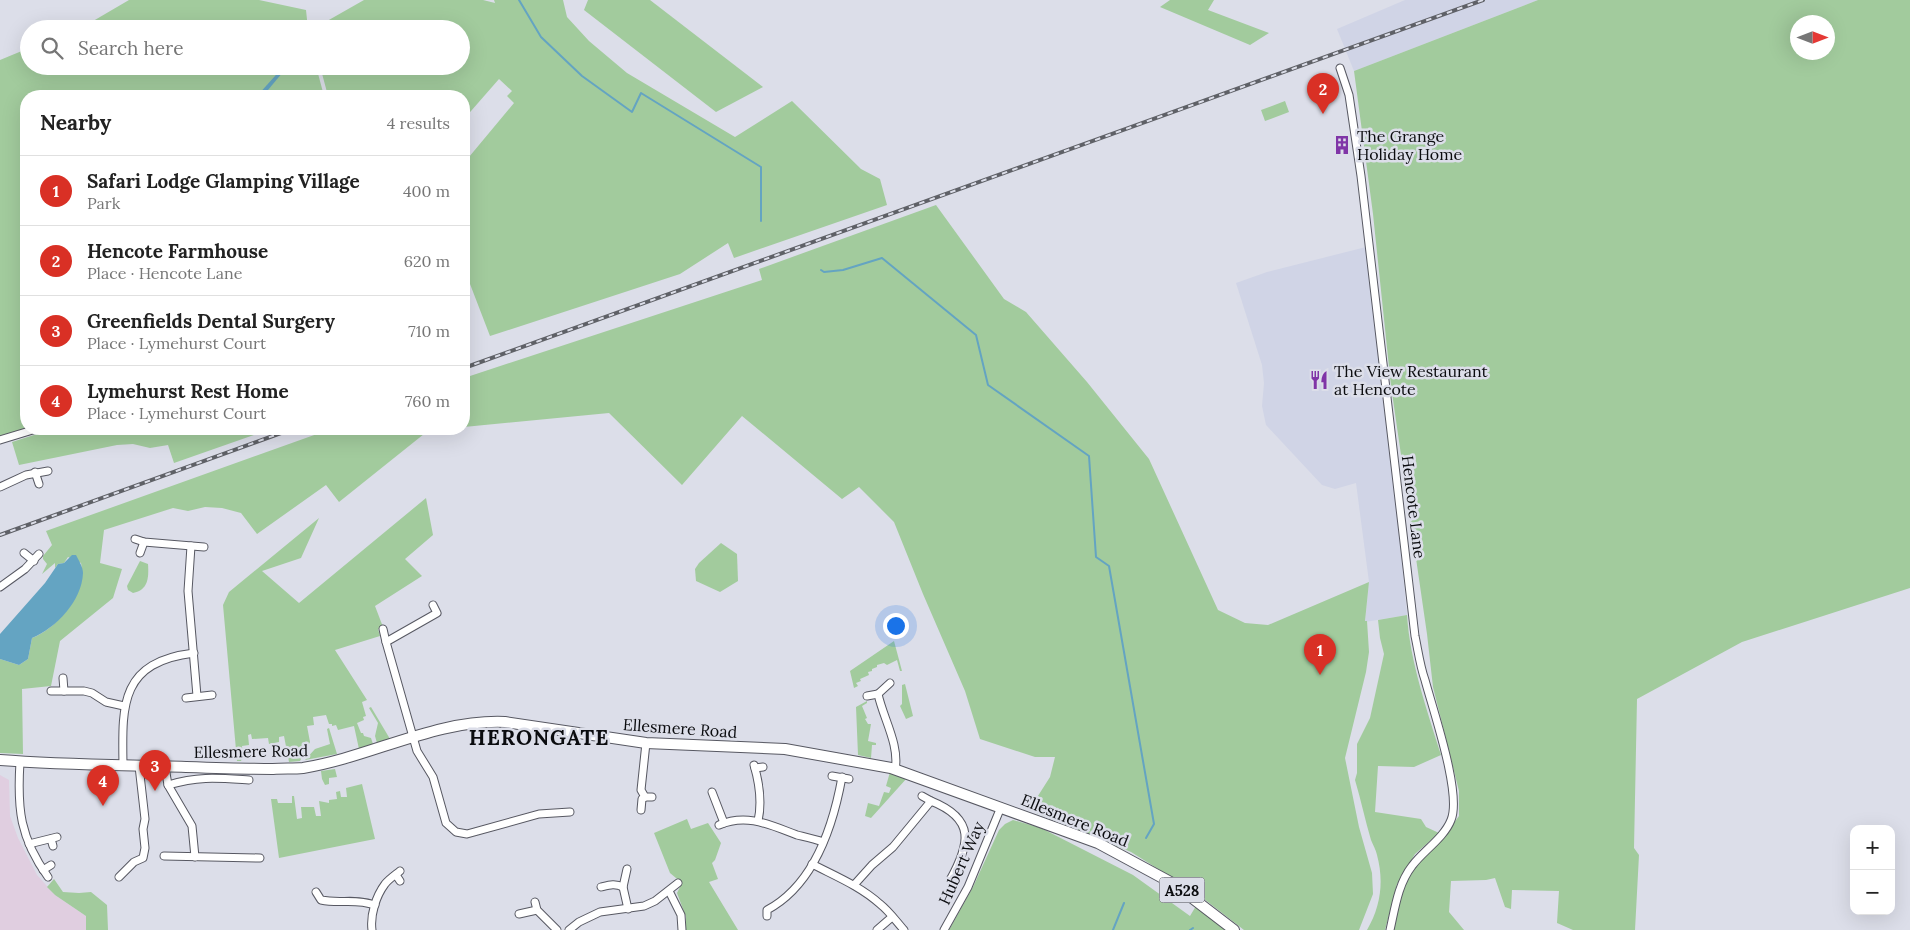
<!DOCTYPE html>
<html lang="en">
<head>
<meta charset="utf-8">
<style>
  :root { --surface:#fff; --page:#f2f2f2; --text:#222; --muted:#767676; --line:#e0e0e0; --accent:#d93025 }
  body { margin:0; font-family:Lora,serif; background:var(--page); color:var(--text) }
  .controls { position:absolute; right:15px; bottom:15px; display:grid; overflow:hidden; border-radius:10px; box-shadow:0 5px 20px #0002 }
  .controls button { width:45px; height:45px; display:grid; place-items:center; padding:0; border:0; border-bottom:1px solid var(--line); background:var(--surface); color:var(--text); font:25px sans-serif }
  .compass { position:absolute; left:1790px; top:15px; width:45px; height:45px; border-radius:50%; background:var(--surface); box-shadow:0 5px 20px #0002; rotate:90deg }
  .you { position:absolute; left:895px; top:625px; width:18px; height:18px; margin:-12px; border:4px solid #fff; border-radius:50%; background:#1a73e8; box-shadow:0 0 0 8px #1a73e833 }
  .badge { display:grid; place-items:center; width:32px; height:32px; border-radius:50%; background:var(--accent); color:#fff; font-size:16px; font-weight:700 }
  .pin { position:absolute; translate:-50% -41px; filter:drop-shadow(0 1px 2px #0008) }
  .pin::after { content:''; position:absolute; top:26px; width:18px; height:15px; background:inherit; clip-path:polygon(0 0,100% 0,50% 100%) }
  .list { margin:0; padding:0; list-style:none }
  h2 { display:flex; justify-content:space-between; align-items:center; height:65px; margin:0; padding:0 20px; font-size:21px }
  h2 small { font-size:16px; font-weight:400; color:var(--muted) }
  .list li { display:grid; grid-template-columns:32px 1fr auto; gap:15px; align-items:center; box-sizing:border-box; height:70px; padding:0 20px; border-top:1px solid var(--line) }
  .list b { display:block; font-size:19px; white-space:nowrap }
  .list p { margin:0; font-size:16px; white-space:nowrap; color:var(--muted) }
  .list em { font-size:16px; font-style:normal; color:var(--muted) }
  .icon { flex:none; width:28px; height:28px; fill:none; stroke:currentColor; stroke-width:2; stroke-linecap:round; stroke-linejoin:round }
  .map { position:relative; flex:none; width:1910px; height:930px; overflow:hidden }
  .search { position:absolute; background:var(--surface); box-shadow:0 5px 20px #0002; left:20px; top:20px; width:450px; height:55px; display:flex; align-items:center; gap:12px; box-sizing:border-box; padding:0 18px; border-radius:28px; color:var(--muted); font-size:19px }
  .panel { position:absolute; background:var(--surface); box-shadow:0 5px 20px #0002; left:20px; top:90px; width:450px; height:345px; border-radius:20px }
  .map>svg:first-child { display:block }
  .built { fill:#d0d4e6 }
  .education { fill:#e0cee0 }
  .green { fill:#a2cb9d; fill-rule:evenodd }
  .water { fill:#64a4c2 }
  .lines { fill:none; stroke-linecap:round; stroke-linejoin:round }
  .stream { stroke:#64a4c2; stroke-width:2 }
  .street-casing { stroke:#575862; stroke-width:9 }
  .primary-casing { stroke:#575862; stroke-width:12 }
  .street { stroke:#fff; stroke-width:7 }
  .primary { stroke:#fff; stroke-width:10 }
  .rail-casing { stroke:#5f6167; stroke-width:4 }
  .rail { stroke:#dcdee9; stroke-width:2; stroke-dasharray:5.5; stroke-linecap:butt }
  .labels { text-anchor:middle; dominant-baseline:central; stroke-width:5; stroke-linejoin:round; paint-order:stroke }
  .shield { fill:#dcdee9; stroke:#4a4b50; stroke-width:1 }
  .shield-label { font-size:15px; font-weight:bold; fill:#0b0c0f }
  .poi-label { font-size:16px; fill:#0b0c0f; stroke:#dcdee9; text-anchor:start }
  .street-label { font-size:16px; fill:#0b0c0f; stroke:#dcdee9 }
  .district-label { font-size:21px; font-weight:bold; letter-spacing:1px; fill:#0b0c0f; stroke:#dcdee9 }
</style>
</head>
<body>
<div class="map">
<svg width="1910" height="930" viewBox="0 0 1910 930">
  <rect width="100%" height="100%" fill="#dcdee9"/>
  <g class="built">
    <path d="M1405 0H1538L1354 71 1337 29Z"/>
    <path d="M1366 247 1392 462 1407 615 1365 622 1369 582 1356 483 1335 489 1322 485 1266 425 1262 406 1264 383 1262 365 1236 283 1267 272Z"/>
  </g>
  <path class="education" d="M0 775 9 780 10 816 18 838 37 875 55 895 86 916V930H0Z"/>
  <g class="green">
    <path d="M129 0H259L306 10 308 29H76L88 24Z"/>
    <path d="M364 0H483L495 3 494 0H563L567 17 589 41 627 73 735 137 792 101 861 169 880 179 887 205 734 258 728 243 680 274 490 336 470 284 464 279V163L514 103 507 96 512 91 499 79 464 119V96H328L320 66H461V29H313Z"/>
    <path d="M588 0H650L763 87 716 112 584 10Z"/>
    <path d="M1170 0H1214L1208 10 1269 33 1250 45 1160 7Z"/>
    <path d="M1538 0H1910V588L1742 642 1637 699 1634 848 1639 855 1635 930H1573L1557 923 1559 891 1512 890 1511 909 1505 907 1495 878 1486 880 1451 881 1449 912 1464 930H1393L1401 892 1412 870 1444 836 1459 816V791L1433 687 1427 634 1391 386 1373 214 1354 71ZM1798 22H1828V52H1798Z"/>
    <path d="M29 48V66H316L324 96H26V428L0 438V60Z"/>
    <path d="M1285 101 1289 112 1265 121 1261 110Z"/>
    <path d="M936 205 1004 299 1026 312 1087 382 1149 459 1218 610 1245 623 1268 625 1369 582 1365 621H1367L1369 652 1366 672 1345 758 1359 827 1372 873 1373 894 1359 930H1244L1195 892 1131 852 1029 810 1050 777 1055 757H1035L980 739 965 691 923 594 894 522 859 487 842 499 742 416 682 485 609 413 464 427V378L762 280 759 269Z"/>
    <path d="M53 429H271L174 463 168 445 150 448 133 444 117 445 19 465 12 442Z"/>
    <path d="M331 429H443L429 430 339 502 326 485 257 534 241 513 222 508 205 507 188 511 173 508 104 530 100 563 122 569 113 598 60 641 51 686 22 689 23 754 0 753V659L19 665 28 659 32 638C58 628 88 592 81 563L68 557 64 563 58 564 55 568V563L42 574 47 564 43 559V556L52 545 46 531Z"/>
    <path d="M426 498 433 535 405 559 422 576 375 606 383 627 378 629 380 636 335 650 367 700 362 702 366 716 363 717 364 720 357 723 361 733H363L364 736 371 738 373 744 359 749 354 726 338 730 336 725 332 726V724H329L326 715 313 717 314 725 307 726 310 742 300 761 289 762 284 736 279 737V742L269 744 268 738 252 739 251 734 248 735 249 745 242 746 243 756 241 761H237L223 605 229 592 319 518 301 558 262 571 299 603Z"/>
    <path d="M721 543 737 554 738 581 720 592 696 581 695 569 699 563Z"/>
    <path d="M140 561 148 564C149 578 148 590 133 593L128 590 127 586Z"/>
    <path d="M1407 615C1410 662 1427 710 1441 755L1414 767 1378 766 1375 812 1421 819 1426 827 1439 833 1415 854 1397 884 1385 930H1367C1381 906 1384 881 1377 855 1376 850 1373 845 1371 840 1365 820 1361 800 1355 780L1357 773V744L1370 718 1384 654 1380 638 1378 620Z"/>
    <path d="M894 641 902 671H900L897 660 887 665 884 663 877 665V667L872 669V671L868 672 869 675 860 679 861 681 856 683 858 686 854 688 850 671Z"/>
    <path d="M905 684 913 716 906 719 900 706 902 704V685Z"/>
    <path d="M867 701V703L862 706 867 718 865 719 868 724H871L868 741 876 743V745H872L871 758 858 755 856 707Z"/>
    <path d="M371 707 390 739 377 743 375 736 378 723 369 708Z"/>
    <path d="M329 728 337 754 305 760 315 749 330 744 327 729Z"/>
    <path d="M335 769 337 777 329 778V784L325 785 322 779 321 771Z"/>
    <path d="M890 772 907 778 871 818 865 816 868 803 879 806 884 792 889 793 891 788 886 786Z"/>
    <path d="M362 784 375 839 279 858 271 799H277L278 803H292V796H294L297 819 302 818 301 807H314L316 816H321L319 801 329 803V800L337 799 336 792 340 791 341 797H347L346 788Z"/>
    <path d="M687 819 691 829 708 823 721 843 715 860 712 863 718 879 709 882 738 930H686V917L677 893 682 883 670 873 654 833Z"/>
    <path d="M1013 820 1041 828 1133 875 1190 916 1196 906 1228 930H949L973 887 999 830 1005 824Z"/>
    <path d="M54 879 63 892 79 893 91 892 107 905 108 930H86V916L55 895 47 887Z"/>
  </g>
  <g class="water">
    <path d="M284 66H288L263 96H257Z"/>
    <path d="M72 555H76C79 561 83 567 83 573 82 601 56 628 32 638L28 659 19 665 0 659V634L45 583 58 564 64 563Z"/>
  </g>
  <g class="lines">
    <g class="stream">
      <path d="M519 0 541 37 582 76 632 112 641 93 761 167V221"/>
      <path d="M821 270 824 272 843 270 882 258 976 335 988 385 1089 456 1096 557 1109 566 1154 824 1146 838"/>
      <path d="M1113 930 1124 903"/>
      <path d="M1190 930 1193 928"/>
    </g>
    <g class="street-casing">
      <g id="street">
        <path d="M1340 68 1349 95 1361 176 1415 636C1418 650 1420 666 1425 680 1433 710 1462 794 1451 820 1444 838 1423 851 1412 866 1398 884 1395 908 1390 930"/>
        <path d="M0 440 36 429"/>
        <path d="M35 472 39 484"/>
        <path d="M0 487 26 475 48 471"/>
        <path d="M135 539 144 542 204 547"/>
        <path d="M191 546 188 591 197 696"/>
        <path d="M24 553 34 561"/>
        <path d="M140 553 144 542"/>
        <path d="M0 587 25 569 39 554"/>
        <path d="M433 605 437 613 386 642 417 751 433 777 446 823 456 832 467 834 539 814 570 812"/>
        <path d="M383 629 386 642"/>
        <path d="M63 678 64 691"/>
        <path d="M890 683 878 694C883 718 900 745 895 770"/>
        <path d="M51 691H84L92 693 106 702 124 706"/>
        <path d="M867 696 878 694"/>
        <path d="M186 698 212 695"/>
        <path d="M646 743 641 790 645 797H652"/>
        <path d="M20 762C17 809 20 838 48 877"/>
        <path d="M123 765C122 705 120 662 194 653"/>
        <path d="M754 765C759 782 762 803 758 821"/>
        <path d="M165 767 168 785 192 826 195 857"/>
        <path d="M755 768 763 767"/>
        <path d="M832 776 849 779"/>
        <path d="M168 785C199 776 217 778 249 780"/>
        <path d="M712 792 724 823"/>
        <path d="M922 796 931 801"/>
        <path d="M641 810 642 799 645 797"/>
        <path d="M719 825C747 813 770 825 797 835 805 837 814 839 823 842"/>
        <path d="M51 839 53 846"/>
        <path d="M29 844 57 837"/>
        <path d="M164 856 260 858"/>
        <path d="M812 864C835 876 860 886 880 904 889 911 896 921 904 930"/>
        <path d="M627 869 623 887 628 909"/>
        <path d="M43 870 51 865"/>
        <path d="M396 875 400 881"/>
        <path d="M119 877 134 862 143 858 145 848 143 829 145 819 139 766"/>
        <path d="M854 885 872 865 893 847 931 801C976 819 970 844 950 880"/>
        <path d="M601 887C609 885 615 883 623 887"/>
        <path d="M669 891 681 915 682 930"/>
        <path d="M316 892 321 900C340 904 355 898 375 905"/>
        <path d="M535 902 537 910 557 930"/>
        <path d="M519 914 537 910"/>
        <path d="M767 916V910C814 885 833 827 842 777"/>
        <path d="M372 930C370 915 376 896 385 884 389 879 395 875 400 871"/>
        <path d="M569 930 579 922 600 912 644 906 655 901 678 883"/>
        <path d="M877 930 892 917"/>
        <path d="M944 930 968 887 1001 807"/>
      </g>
    </g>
    <g class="primary-casing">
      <path id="primary" d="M0 760C62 765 124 765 186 767 215 768 244 769 273 769 283 768 293 769 303 768 371 757 436 719 505 722L646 743 785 749 891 768 1098 843 1174 884 1234 930"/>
    </g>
    <use href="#street" class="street"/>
    <use href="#primary" class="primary"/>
    <g class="rail-casing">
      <g id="rail">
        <path d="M464 368 1483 0"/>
        <path d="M0 535 292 429"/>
      </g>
    </g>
    <use href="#rail" class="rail"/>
  </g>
  <defs>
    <g id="building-bare" transform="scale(1.5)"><path d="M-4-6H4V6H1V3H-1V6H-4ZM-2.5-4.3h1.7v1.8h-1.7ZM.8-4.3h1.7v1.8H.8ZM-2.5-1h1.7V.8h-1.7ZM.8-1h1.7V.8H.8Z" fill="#8035a7" stroke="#dcdee9" stroke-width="2.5" paint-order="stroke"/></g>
    <g id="restaurant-bare" transform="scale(1.5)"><path d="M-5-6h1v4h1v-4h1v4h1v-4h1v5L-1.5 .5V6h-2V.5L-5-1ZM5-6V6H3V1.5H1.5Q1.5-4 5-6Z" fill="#8035a7" stroke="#dcdee9" stroke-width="2.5" paint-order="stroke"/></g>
  </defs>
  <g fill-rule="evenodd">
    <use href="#building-bare" x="1342" y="145"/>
    <use href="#restaurant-bare" x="1319" y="380"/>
  </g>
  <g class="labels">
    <rect class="shield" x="1159.5" y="877.5" width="45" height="25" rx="4"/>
    <g class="shield-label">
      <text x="1182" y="890">A528</text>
    </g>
    <g class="poi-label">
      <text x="1357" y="136">The Grange<tspan x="1357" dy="18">Holiday Home</tspan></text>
      <text x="1334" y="371">The View Restaurant<tspan x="1334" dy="18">at Hencote</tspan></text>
    </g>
    <g class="street-label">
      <text transform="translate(1414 507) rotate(83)">Hencote Lane</text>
      <text transform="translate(680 728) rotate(4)">Ellesmere Road</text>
      <text transform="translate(251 751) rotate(-1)">Ellesmere Road</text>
      <text transform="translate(1075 820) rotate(22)">Ellesmere Road</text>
      <text transform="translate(961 863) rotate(-66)">Hubert Way</text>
    </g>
    <g class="district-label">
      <text x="539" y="737">HERONGATE</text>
    </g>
  </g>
</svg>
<div class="controls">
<button>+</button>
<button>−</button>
</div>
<svg class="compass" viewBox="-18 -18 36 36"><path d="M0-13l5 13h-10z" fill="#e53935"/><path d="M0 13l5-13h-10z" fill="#767676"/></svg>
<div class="you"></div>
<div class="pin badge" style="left:1320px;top:675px">1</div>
<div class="pin badge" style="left:1323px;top:114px">2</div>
<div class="pin badge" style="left:155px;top:791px">3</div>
<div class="pin badge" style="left:103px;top:806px">4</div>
<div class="search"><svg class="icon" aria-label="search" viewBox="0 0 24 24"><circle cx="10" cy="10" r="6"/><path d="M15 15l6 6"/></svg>Search here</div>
<section class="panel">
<h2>Nearby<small>4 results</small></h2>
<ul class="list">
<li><span class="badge">1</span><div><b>Safari Lodge Glamping Village</b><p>Park</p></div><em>400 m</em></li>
<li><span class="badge">2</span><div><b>Hencote Farmhouse</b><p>Place · Hencote Lane</p></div><em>620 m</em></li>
<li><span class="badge">3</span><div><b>Greenfields Dental Surgery</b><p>Place · Lymehurst Court</p></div><em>710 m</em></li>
<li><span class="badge">4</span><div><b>Lymehurst Rest Home</b><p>Place · Lymehurst Court</p></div><em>760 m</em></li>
</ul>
</section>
</div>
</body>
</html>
